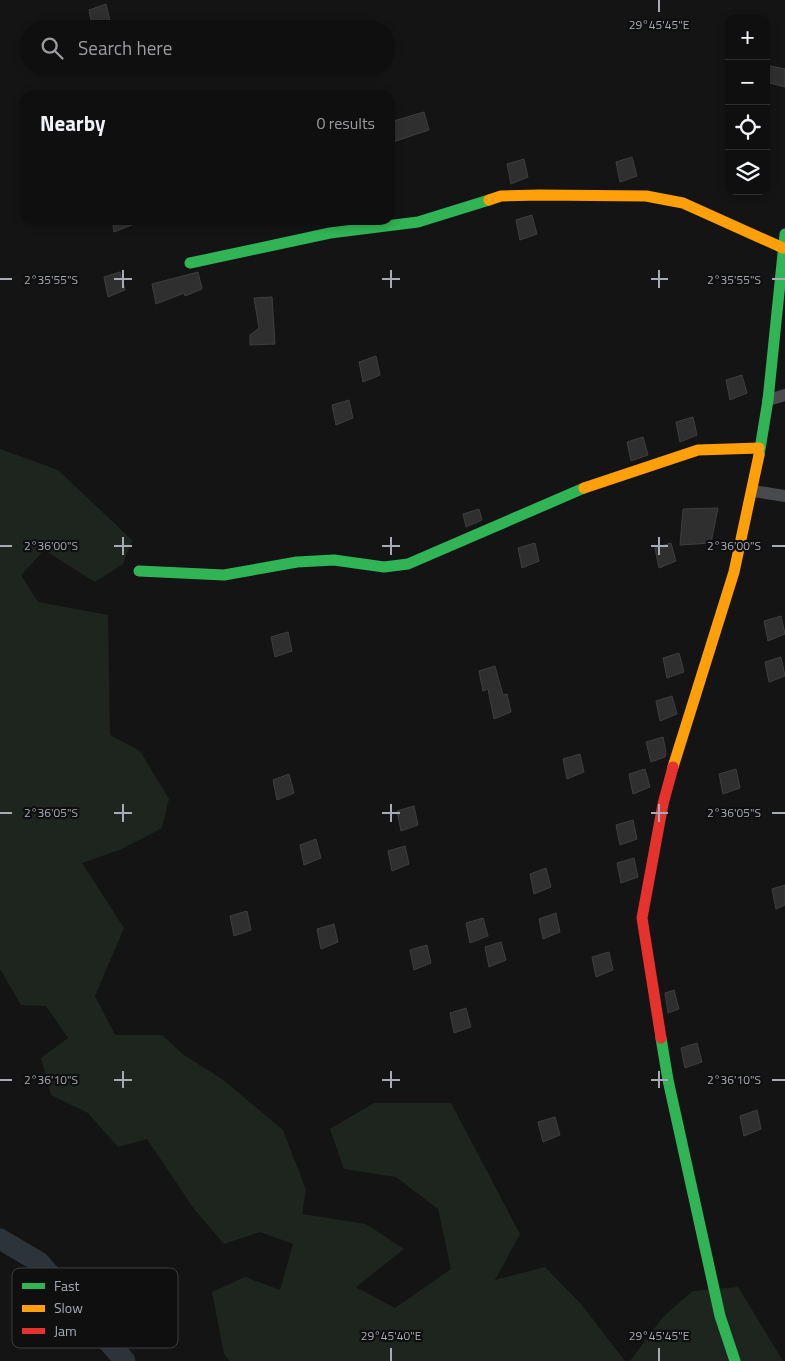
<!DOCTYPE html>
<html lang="en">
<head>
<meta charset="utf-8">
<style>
  :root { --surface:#0f0f10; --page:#1d1d1e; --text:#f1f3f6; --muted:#9b9c9f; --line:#2f2f30 }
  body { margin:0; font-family:"Titillium Web",sans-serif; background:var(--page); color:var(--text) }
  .controls { position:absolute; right:15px; top:15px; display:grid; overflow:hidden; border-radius:10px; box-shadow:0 2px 8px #0003 }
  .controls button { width:45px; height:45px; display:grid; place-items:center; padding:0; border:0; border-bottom:1px solid var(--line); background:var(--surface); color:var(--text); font:25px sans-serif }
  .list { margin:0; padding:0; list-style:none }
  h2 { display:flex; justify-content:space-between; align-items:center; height:65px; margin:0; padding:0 20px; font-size:21px }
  h2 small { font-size:16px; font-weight:400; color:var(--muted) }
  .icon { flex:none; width:28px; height:28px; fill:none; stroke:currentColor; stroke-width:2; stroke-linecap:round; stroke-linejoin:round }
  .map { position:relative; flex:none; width:785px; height:1361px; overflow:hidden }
  .search { position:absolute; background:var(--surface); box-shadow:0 2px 8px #0003; left:20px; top:20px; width:375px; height:55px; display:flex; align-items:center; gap:12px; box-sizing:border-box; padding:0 18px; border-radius:28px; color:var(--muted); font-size:19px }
  .panel { position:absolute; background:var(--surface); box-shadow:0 2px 8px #0003; left:20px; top:90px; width:375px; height:135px; border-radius:15px }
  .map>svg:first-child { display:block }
  .green { fill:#1e251f }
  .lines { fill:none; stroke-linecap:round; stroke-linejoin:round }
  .river { stroke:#2c3339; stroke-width:21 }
  .building { fill:#2f2f30; stroke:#3d3e41 }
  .street { stroke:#494a4d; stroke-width:12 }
  .fast { stroke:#30b455; stroke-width:11 }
  .slow { stroke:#ff9f0a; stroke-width:11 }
  .jam { stroke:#e5322d; stroke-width:11 }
  .ticks { fill:none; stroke:#a6abb5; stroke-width:2 }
  .key { fill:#0f0f10; stroke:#3c3e42; stroke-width:1 }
  .key-label { font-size:14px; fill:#a6abb5 }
  .ticks-label { font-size:12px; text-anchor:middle; fill:#a6abb5; stroke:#0f0f10; stroke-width:4.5; stroke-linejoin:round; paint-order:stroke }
</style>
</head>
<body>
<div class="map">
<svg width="785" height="1361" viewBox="0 0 785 1361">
  <rect width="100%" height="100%" fill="#141415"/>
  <g class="green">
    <path d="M0 449 58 470 132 540 123 564 95 582 44 550 21 575 38 602 108 615 110 735 140 751 169 799 162 828 122 849 82 863 124 928 95 996 115 1035H162L184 1055 222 1079 283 1130 306 1190 302 1214 366 1224 404 1249 356 1287 395 1308 451 1269 438 1209 396 1177 344 1169 330 1129 374 1103H451L520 1234 495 1280 545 1267 581 1304 625 1361H230L224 1354 212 1292 245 1277 280 1290 293 1244 260 1232 224 1244 194 1209 147 1139 118 1147 88 1113 51 1095 41 1058 68 1038 46 1006 21 1005 0 969Z"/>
    <path d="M738 1287 783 1361H630L663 1317 693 1291Z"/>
  </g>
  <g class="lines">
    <path class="river" d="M0 1239 39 1262 125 1361"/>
  </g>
  <g class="building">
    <path d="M106 4 112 29H93L89 10Z"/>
    <path d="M766 65 785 69V87L766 82Z"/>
    <path d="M424 112 429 130 390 143V122Z"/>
    <path d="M632 157 637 176 620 182 616 162Z"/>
    <path d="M524 159 528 177 511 184 507 164Z"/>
    <path d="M532 215 537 234 520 240 516 220Z"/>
    <path d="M112 220H142V221L114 232Z"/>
    <path d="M120 272 125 290 108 297 104 277Z"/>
    <path d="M198 272 202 289 185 296 184 293 156 304 152 284Z"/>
    <path d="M272 297 275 344 250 345V335L259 328 254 298Z"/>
    <path d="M376 356 380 375 363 382 359 362Z"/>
    <path d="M742 375 747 393 730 400 726 380Z"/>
    <path d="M349 400 353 418 336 425 332 405Z"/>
    <path d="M693 417 697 435 680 442 676 422Z"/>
    <path d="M643 437 648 455 631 461 627 442Z"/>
    <path d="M718 508 711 543 680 545 683 509Z"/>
    <path d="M479 509 482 520 466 527 463 514Z"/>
    <path d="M535 543 539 561 522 568 518 548Z"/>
    <path d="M671 543 676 561 659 568 655 548Z"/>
    <path d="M781 616 785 634 768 641 764 621Z"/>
    <path d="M288 632 292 651 275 657 271 637Z"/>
    <path d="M679 653 684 672 667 678 663 658Z"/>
    <path d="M781 657 785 676 769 682 765 662Z"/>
    <path d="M495 666 503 695 507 694 511 712 494 719 488 689 483 691 479 671Z"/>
    <path d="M672 696 677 714 660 721 656 701Z"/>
    <path d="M663 737 666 752 665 757 651 762 646 742Z"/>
    <path d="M580 754 584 772 567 779 563 759Z"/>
    <path d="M645 769 650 787 633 794 629 774Z"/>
    <path d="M736 769 740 788 723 794 719 774Z"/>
    <path d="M289 774 294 793 277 800 273 780Z"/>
    <path d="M414 806 418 825 401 831 397 811Z"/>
    <path d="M633 820 637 839 620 845 616 825Z"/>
    <path d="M316 839 321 858 304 865 300 845Z"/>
    <path d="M405 846 409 864 392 871 388 851Z"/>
    <path d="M634 858 638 877 621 883 617 863Z"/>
    <path d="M546 868 551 887 534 894 530 874Z"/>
    <path d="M785 885V905L776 909 772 889Z"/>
    <path d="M247 911 251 930 234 936 230 916Z"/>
    <path d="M556 913 560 932 543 939 539 919Z"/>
    <path d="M483 918 488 936 470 943 466 923Z"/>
    <path d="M334 924 338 942 321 949 317 929Z"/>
    <path d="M501 942 506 960 489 967 485 947Z"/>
    <path d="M427 945 431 963 414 970 410 950Z"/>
    <path d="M609 952 613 970 596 977 592 957Z"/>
    <path d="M674 990 679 1009 668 1013 665 993Z"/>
    <path d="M466 1008 471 1027 454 1033 450 1013Z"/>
    <path d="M697 1043 702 1062 685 1068 681 1048Z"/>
    <path d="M757 1110 761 1129 744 1136 740 1116Z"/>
    <path d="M555 1117 560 1135 543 1142 538 1122Z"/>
  </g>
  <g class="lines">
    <g class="street">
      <path d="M768 400 785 395"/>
      <path d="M753 491 785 496"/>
    </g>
    <g class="fast">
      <path d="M190 263 330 233 418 222 489 200"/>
      <path d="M759 455 768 400 785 234"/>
      <path d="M139 571 224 575 297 562 334 560 384 567 408 564 584 488"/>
      <path d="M661 1038 668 1080 720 1316 735 1361"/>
    </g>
    <g class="slow">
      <path d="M489 200 501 196 540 195 646 196 683 203 783 248"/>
      <path d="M584 488 698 450 759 448"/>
      <path d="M673 767 734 572 759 455"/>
    </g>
    <path class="jam" d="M661 1038 642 918 663 804 673 767"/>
  </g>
  <path class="ticks" d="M659 0V12M123 270V288M391 270V288M659 270V288M0 279H12M114 279H132M382 279H400M651 279H668M772 279H785M123 537V555M391 537V555M659 537V555M0 546H12M114 546H132M382 546H400M651 546H668M772 546H785M123 804V822M391 804V822M659 804V822M0 813H12M114 813H132M382 813H400M651 813H668M772 813H785M123 1071V1088M391 1071V1088M659 1071V1088M0 1080H12M114 1080H132M382 1080H400M651 1080H668M772 1080H785M391 1348V1361M659 1348V1361"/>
  <rect x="12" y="1268" width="166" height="80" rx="8" class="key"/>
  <rect x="22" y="1283" width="23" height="6" fill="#30b455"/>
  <rect x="22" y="1305" width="23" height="7" fill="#ff9f0a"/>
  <rect x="22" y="1328" width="23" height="6" fill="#e5322d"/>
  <g class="key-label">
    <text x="54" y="1291">Fast</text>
    <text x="54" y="1313">Slow</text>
    <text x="54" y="1336">Jam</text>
  </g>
  <g class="ticks-label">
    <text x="659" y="29">29°45'45"E</text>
    <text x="51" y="284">2°35'55"S</text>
    <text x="734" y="284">2°35'55"S</text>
    <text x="51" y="550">2°36'00"S</text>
    <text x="734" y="550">2°36'00"S</text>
    <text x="51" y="817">2°36'05"S</text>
    <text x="734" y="817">2°36'05"S</text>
    <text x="51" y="1084">2°36'10"S</text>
    <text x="734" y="1084">2°36'10"S</text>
    <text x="391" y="1340">29°45'40"E</text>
    <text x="659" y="1340">29°45'45"E</text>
  </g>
</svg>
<div class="controls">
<button>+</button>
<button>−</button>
<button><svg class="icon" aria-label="locate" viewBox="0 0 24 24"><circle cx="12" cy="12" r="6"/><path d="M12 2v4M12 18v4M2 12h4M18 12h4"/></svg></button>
<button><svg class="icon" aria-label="layers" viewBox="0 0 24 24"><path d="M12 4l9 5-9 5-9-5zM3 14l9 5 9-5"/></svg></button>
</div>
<div class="search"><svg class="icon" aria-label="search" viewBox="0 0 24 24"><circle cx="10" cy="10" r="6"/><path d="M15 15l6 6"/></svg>Search here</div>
<section class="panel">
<h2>Nearby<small>0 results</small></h2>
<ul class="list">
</ul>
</section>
</div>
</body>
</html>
